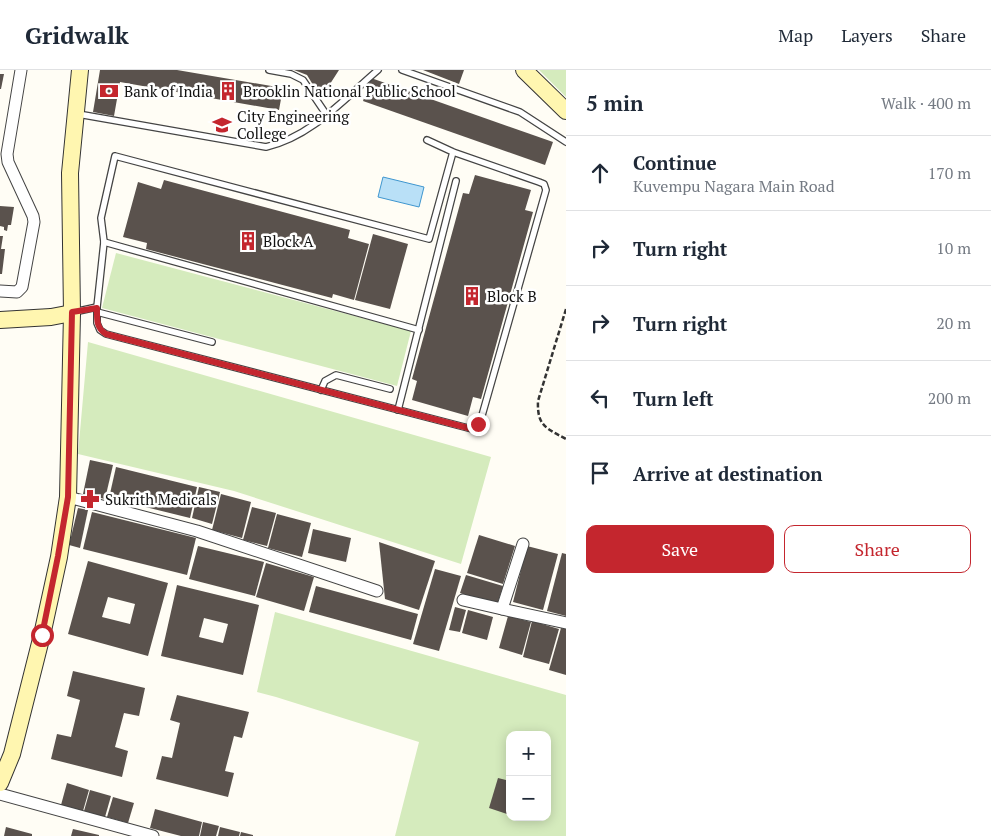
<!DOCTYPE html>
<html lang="en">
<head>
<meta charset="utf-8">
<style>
  :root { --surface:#fff; --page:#f2f2f3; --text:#1f2937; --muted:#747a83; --line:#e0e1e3; --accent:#c4262e }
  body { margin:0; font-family:"PT Serif",serif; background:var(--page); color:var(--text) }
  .controls { position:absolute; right:15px; bottom:15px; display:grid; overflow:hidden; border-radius:10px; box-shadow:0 2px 12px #0003 }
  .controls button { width:45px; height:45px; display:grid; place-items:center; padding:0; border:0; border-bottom:1px solid var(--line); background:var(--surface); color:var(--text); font:25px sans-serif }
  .stop { position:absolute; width:15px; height:15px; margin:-11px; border:4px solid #c4262e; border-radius:50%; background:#fff }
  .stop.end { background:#c4262e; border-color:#fff; box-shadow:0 1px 5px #0008 }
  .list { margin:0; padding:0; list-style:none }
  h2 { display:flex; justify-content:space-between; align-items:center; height:65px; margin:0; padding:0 20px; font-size:21px }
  h2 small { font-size:16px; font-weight:400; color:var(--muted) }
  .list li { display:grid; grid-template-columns:32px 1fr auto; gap:15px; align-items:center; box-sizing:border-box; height:75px; padding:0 20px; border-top:1px solid var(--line) }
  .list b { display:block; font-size:19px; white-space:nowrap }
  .list p { margin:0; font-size:16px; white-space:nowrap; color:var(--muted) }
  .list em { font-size:16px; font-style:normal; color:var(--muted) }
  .actions { display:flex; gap:10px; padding:15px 20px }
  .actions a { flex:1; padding:11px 0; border:1px solid var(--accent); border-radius:10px; text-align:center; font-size:18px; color:var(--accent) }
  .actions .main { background:var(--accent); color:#fff }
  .icon { flex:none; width:28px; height:28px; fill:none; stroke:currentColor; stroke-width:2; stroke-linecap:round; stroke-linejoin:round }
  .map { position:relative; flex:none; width:566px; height:766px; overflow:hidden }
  header { display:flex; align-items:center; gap:30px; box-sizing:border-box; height:70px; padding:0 25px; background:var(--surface); border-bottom:1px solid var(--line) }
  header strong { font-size:24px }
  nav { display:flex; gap:28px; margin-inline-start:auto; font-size:18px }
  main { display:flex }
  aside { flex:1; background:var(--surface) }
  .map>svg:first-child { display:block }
  .green { fill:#d5ebbd; fill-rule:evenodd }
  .water { fill:#b9e0f7; stroke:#3f96cf }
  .building { fill:#5a524d; fill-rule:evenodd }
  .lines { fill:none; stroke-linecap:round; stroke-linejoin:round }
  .lane-casing { stroke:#444; stroke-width:8 }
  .street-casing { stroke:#444; stroke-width:13 }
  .secondary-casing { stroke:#333; stroke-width:18 }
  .path { stroke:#333; stroke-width:2.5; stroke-dasharray:5 2.5; stroke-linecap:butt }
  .lane { stroke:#fff; stroke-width:5.5 }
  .street { stroke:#fff; stroke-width:11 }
  .secondary { stroke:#fff6b0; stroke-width:16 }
  .route { stroke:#c4262e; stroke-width:6 }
  .labels { text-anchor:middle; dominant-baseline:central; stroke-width:5; stroke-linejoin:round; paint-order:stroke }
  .poi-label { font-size:15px; fill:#111; stroke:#fff; text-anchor:start }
</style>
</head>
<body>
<header>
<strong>Gridwalk</strong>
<nav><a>Map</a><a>Layers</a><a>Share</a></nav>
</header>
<main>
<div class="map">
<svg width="566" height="766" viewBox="0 0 566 766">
  <rect width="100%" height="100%" fill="#fffdf5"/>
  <g class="green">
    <path d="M539 0H566V27Z"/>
    <path d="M116 183 411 261 397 316 102 238Z"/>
    <path d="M88 272 491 387 461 494 234 421 78 384Z"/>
    <path d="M275 542 566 625V766H395L419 672 276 627 257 622ZM510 665H547V747H510Z"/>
  </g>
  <path class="water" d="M383 107 424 117 419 137 378 127Z"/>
  <g class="building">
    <path d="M100 0H177L283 18 279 40 120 12 114 46 93 42Z"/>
    <path d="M294 0H339L321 28 307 5Z"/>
    <path d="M423 0H464L459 14Z"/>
    <path d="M0 4H4L1 19H0Z"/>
    <path d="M371 8 553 72 545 95 363 31Z"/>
    <path d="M475 105 531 120 525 140 533 142 481 329 473 327 468 346 412 330 417 311 412 309 463 123 469 124Z"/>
    <path d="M164 110 350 160 348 168 369 174 354 230 333 224 332 228 146 179 147 173 123 167 138 112 161 119Z"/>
    <path d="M0 136 14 137 11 155H8L7 161 4 160V157L0 156Z"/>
    <path d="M373 164 408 174 390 239 355 230Z"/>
    <path d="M0 166H3L1 179H5L2 204H0Z"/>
    <path d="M90 390 113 395 105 429 83 424Z"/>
    <path d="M116 397 197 417 190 448 109 428Z"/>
    <path d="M199 417 220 422 212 454 192 448Z"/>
    <path d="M221 424 251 432 242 468 212 460Z"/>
    <path d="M252 437 276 443 267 476 243 470Z"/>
    <path d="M78 438 88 440 80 478 69 475Z"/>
    <path d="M92 442 196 468 187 505 83 479Z"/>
    <path d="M277 444 311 453 302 487 268 478Z"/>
    <path d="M313 459 351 468 346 492 308 483Z"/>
    <path d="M479 465 515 476 503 514 467 503Z"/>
    <path d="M379 472 435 491 419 540 385 529Z"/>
    <path d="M198 476 264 492 255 526 189 509Z"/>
    <path d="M527 476 558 484 543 540 513 532Z"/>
    <path d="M562 483 566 484V546L547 541Z"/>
    <path d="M88 491 168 513 148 586 68 564ZM108 527 135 534 130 554 102 547Z"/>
    <path d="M266 493 314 507 304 541 256 527Z"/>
    <path d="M435 499 461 506 439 581 413 574Z"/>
    <path d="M466 505 503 516 497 535 460 523Z"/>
    <path d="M177 515 259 535 243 605 161 586ZM204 548 228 554 223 573 199 567Z"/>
    <path d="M316 516 418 544 411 570 309 542Z"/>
    <path d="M455 537 466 540 460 562 449 560Z"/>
    <path d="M468 540 493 547 487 570 462 563Z"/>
    <path d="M508 546 531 552 522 585 499 578Z"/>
    <path d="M532 551 559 559 549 594 523 587Z"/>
    <path d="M561 558 566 559V605L549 600Z"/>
    <path d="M73 601 145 618 139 646 124 643 115 677 128 681 122 707 51 689 57 664 71 667 80 630 67 626Z"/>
    <path d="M177 625 249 642 242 668 234 666 225 701 234 703 228 727 156 709 162 686 172 688 180 653 170 650Z"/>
    <path d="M498 708 510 711V745L489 738Z"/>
    <path d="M67 713 89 720 83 741 61 735Z"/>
    <path d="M90 720 111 726 105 747 84 741Z"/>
    <path d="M113 727 134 733 128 753 107 747Z"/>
    <path d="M155 739 202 752 199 766H181L150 758Z"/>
    <path d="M519 747H530L529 751Z"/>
    <path d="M203 752 219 756 216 766H200Z"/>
    <path d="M6 757 32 764V766H4Z"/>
    <path d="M220 757 240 762 239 766H218Z"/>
    <path d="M73 759 99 765V766H71Z"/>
    <path d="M241 762 253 765V766H240Z"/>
  </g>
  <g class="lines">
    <g class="lane-casing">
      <g id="lane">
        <path d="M269 0 291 4 303 10 326 44"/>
        <path d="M402 0 520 42 566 72"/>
        <path d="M78 44 266 77C311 67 344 29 378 0"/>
        <path d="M427 70 453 82 539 112 544 114 546 120 481 349 478 354 472 359 106 264 100 260 97 253V237L104 172 101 148 115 86 429 169 453 82"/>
        <path d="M104 172 419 260"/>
        <path d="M74 242 97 237"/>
        <path d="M97 242 212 272"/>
        <path d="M321 320 325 311 336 305 390 319"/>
        <path d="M398 340 456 111"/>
      </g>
    </g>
    <g class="street-casing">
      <g id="street">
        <path d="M0 221 17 222 22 217 34 152 33 146 8 92 7 84 21 0"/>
        <path d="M68 427 197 461 377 521"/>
        <path d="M463 530 502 539 523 474"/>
        <path d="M502 539 566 553"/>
        <path d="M0 724 153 766"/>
      </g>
    </g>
    <g class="secondary-casing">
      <g id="secondary">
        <path d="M524 0 566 41"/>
        <path d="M0 250 51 247 72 243"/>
        <path d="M0 713 12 684 42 565 59 487 68 427 72 243 70 103 80 0"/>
      </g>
    </g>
    <path class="path" d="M566 239 538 331C537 356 546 358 566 369"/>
    <use href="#lane" class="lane"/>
    <use href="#street" class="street"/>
    <use href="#secondary" class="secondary"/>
  </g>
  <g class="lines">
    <path class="route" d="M42 565 58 486 68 427 72 242 97 238C97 249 96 258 106 264L472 359 478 354"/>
  </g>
  <defs>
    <g id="bank-bare" transform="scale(1.5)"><path d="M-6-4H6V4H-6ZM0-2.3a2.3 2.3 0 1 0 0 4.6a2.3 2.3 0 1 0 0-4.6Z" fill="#c4262e" stroke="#fff" stroke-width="2.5" paint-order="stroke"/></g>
    <g id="building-bare" transform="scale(1.5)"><path d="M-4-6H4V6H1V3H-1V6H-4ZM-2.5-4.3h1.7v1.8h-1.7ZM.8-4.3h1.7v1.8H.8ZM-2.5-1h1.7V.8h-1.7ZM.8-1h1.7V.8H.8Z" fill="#c4262e" stroke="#fff" stroke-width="2.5" paint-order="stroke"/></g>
    <g id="university-bare" transform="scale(1.5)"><path d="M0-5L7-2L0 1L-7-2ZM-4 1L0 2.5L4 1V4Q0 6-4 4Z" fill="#c4262e" stroke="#fff" stroke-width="2.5" paint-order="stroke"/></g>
    <g id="pharmacy-bare" transform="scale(1.5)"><path d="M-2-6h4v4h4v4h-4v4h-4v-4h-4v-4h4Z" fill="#c4262e" stroke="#fff" stroke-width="2.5" paint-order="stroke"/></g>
  </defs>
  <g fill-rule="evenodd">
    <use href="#bank-bare" x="109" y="21"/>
    <use href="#building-bare" x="228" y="21"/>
    <use href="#university-bare" x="222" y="55"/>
    <use href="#building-bare" x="248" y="171"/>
    <use href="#building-bare" x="472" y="226"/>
    <use href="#pharmacy-bare" x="90" y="429"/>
  </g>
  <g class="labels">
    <g class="poi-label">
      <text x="124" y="21">Bank of India</text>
      <text x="243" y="21">Brooklin National Public School</text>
      <text x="237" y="46">City Engineering<tspan x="237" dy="17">College</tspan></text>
      <text x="263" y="171">Block A</text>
      <text x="487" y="226">Block B</text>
      <text x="105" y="429">Sukrith Medicals</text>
    </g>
  </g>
</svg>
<div class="controls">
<button>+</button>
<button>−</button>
</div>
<div class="stop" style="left:42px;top:565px"></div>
<div class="stop end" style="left:478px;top:354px"></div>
</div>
<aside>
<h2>5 min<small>Walk · 400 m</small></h2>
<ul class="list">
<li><svg class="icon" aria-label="ahead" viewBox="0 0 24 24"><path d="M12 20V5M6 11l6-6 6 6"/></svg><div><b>Continue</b><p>Kuvempu Nagara Main Road</p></div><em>170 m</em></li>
<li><svg class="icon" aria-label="right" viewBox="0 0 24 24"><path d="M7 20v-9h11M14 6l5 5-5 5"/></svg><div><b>Turn right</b></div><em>10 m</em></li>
<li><svg class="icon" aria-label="right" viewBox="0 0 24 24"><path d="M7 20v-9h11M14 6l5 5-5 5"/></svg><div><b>Turn right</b></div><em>20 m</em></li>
<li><svg class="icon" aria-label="left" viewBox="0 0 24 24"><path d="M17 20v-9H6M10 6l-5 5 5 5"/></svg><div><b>Turn left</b></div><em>200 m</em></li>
<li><svg class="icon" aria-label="arrive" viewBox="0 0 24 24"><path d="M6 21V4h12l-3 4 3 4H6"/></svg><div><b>Arrive at destination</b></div></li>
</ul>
<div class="actions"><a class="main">Save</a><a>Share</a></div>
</aside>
</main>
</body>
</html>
